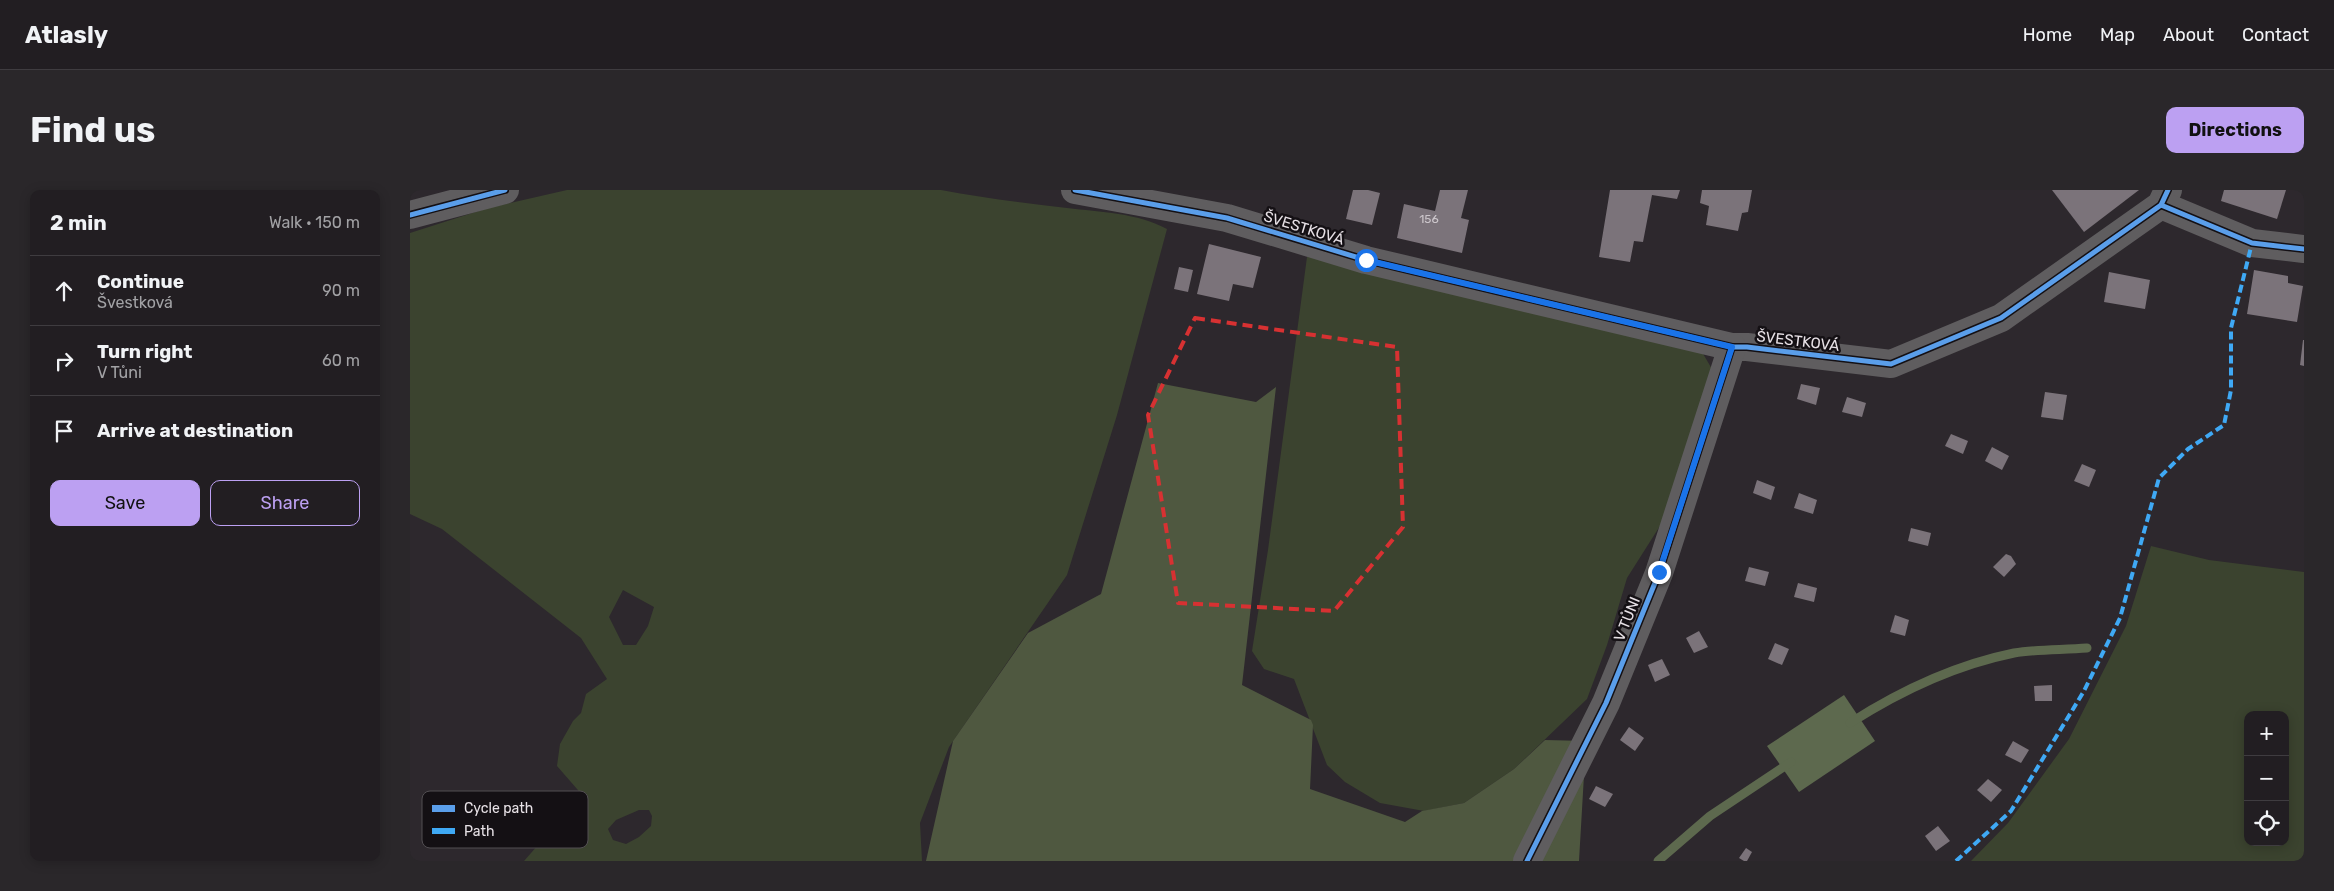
<!DOCTYPE html>
<html lang="en">
<head>
<meta charset="utf-8">
<style>
  :root { --surface:#221e22; --page:#2a272a; --text:#f1f3f6; --muted:#a2a2a5; --line:#3f3c40; --accent:#bca0f2 }
  body { margin:0; font-family:Rubik,sans-serif; background:var(--page); color:var(--text) }
  .controls { position:absolute; right:15px; bottom:15px; display:grid; overflow:hidden; border-radius:10px; box-shadow:0 2px 12px #0003 }
  .controls button { width:45px; height:45px; display:grid; place-items:center; padding:0; border:0; border-bottom:1px solid var(--line); background:var(--surface); color:var(--text); font:25px sans-serif }
  .stop { position:absolute; width:15px; height:15px; margin:-11px; border:4px solid #1a73e8; border-radius:50%; background:#fff }
  .stop.end { background:#1a73e8; border-color:#fff; box-shadow:0 1px 5px #0008 }
  .list { margin:0; padding:0; list-style:none }
  h2 { display:flex; justify-content:space-between; align-items:center; height:65px; margin:0; padding:0 20px; font-size:21px }
  h2 small { font-size:16px; font-weight:400; color:var(--muted) }
  .list li { display:grid; grid-template-columns:32px 1fr auto; gap:15px; align-items:center; box-sizing:border-box; height:70px; padding:0 20px; border-top:1px solid var(--line) }
  .list b { display:block; font-size:19px; white-space:nowrap }
  .list p { margin:0; font-size:16px; white-space:nowrap; color:var(--muted) }
  .list em { font-size:16px; font-style:normal; color:var(--muted) }
  .actions { display:flex; gap:10px; padding:15px 20px }
  .actions a { flex:1; padding:11px 0; border:1px solid var(--accent); border-radius:10px; text-align:center; font-size:18px; color:var(--accent) }
  .actions .main { background:var(--accent); color:#111 }
  .icon { flex:none; width:28px; height:28px; fill:none; stroke:currentColor; stroke-width:2; stroke-linecap:round; stroke-linejoin:round }
  .map { position:relative; flex:none; width:1894px; height:671px; overflow:hidden; border-radius:10px }
  header { display:flex; align-items:center; gap:30px; box-sizing:border-box; height:70px; padding:0 25px; background:var(--surface); border-bottom:1px solid var(--line) }
  header strong { font-size:24px }
  nav { display:flex; gap:28px; margin-inline-start:auto; font-size:18px }
  .intro { display:flex; align-items:center; justify-content:space-between; box-sizing:border-box; height:120px; padding:0 30px }
  h1 { margin:0; font-size:35px }
  .button { padding:12px 22px; border-radius:10px; background:var(--accent); color:#111; font-size:18px; font-weight:700 }
  main { display:flex; gap:30px; padding:0 30px }
  aside { flex:1; background:var(--surface); border-radius:10px; box-shadow:0 2px 12px #0003 }
  .map>svg:first-child { display:block }
  .green { fill:#3b432f; fill-rule:evenodd }
  .forest { fill:#4f5840 }
  .water { fill:#5d694e }
  .lines { fill:none; stroke-linecap:round; stroke-linejoin:round }
  .stream { stroke:#5d694e; stroke-width:9 }
  .building { fill:#7b737a }
  .street { stroke:#5f5d5f; stroke-width:28 }
  .quiet { stroke:#3fa9f5; stroke-width:4; stroke-dasharray:8 4; stroke-linecap:butt }
  .cycleway-casing { stroke:#141014; stroke-width:8 }
  .cycleway { stroke:#5a9eea; stroke-width:5 }
  .route { stroke:#1a73e8; stroke-width:6 }
  .marked { fill:none; stroke:#d73132; stroke-width:4; stroke-dasharray:10 6; stroke-linejoin:round }
  .labels { text-anchor:middle; dominant-baseline:central; stroke-width:5; stroke-linejoin:round; paint-order:stroke }
  .number-label { font-size:12px; fill:#ccc6cb }
  .street-label { font-size:15px; fill:#e7e1e6; stroke:#141014 }
  .key { fill:#141014; stroke:#534f53; stroke-width:1 }
  .key-label { font-size:14px; fill:#e7e1e6 }
</style>
</head>
<body>
<header>
<strong>Atlasly</strong>
<nav><a>Home</a><a>Map</a><a>About</a><a>Contact</a></nav>
</header>
<div class="intro"><h1>Find us</h1><a class="button">Directions</a></div>
<main>
<aside>
<h2>2 min<small>Walk · 150 m</small></h2>
<ul class="list">
<li><svg class="icon" aria-label="ahead" viewBox="0 0 24 24"><path d="M12 20V5M6 11l6-6 6 6"/></svg><div><b>Continue</b><p>Švestková</p></div><em>90 m</em></li>
<li><svg class="icon" aria-label="right" viewBox="0 0 24 24"><path d="M7 20v-9h11M14 6l5 5-5 5"/></svg><div><b>Turn right</b><p>V Tůni</p></div><em>60 m</em></li>
<li><svg class="icon" aria-label="arrive" viewBox="0 0 24 24"><path d="M6 21V4h12l-3 4 3 4H6"/></svg><div><b>Arrive at destination</b></div></li>
</ul>
<div class="actions"><a class="main">Save</a><a>Share</a></div>
</aside>
<div class="map">
<svg width="1894" height="671" viewBox="0 0 1894 671">
  <rect width="100%" height="100%" fill="#2d282d"/>
  <g class="green">
    <path d="M157 0H531C573 8 615 13 657 18 690 22 728 23 757 39L707 225 657 385 539 557 510 633 512 671H114L157 622 174 607 147 576 150 554 163 531 171 523 176 504 197 489 171 448 32 339 0 324V43L78 18ZM213 400 244 417 238 436 226 455H213L199 427ZM229 620H239L242 626 241 636 229 647 216 654 203 650 198 639 206 630Z"/>
    <path d="M897 67 923 68 1292 162 1302 179 1255 328 1217 388 1197 455 1177 509 1104 579 1054 613 1014 621 970 613 935 592 917 575 884 489 854 479 842 461 858 360Z"/>
    <path d="M1741 356 1799 370 1894 382V671H1561L1598 633 1659 549 1716 436ZM1838 525H1875V652H1838Z"/>
  </g>
  <path class="forest" d="M748 193 846 212 866 197 832 495 901 530 903 535 900 599 995 632 1012 621 1054 613 1104 579 1135 550 1176 551 1169 671H516L543 551 618 443 691 404Z"/>
  <path class="water" d="M1434 505 1465 551 1389 602 1357 556Z"/>
  <g class="lines">
    <g class="stream">
      <path d="M1440 533C1490 501 1545 475 1604 463 1627 459 1653 460 1677 458"/>
      <path d="M1248 671 1300 626 1381 572"/>
    </g>
  </g>
  <g class="building">
    <path d="M943 0H958L970 3 962 35 936 29Z"/>
    <path d="M1030 0H1058L1051 28 1059 30 1052 63 987 48 994 14 1025 21Z"/>
    <path d="M1200 0H1270L1267 9 1242 5 1233 52 1224 51 1220 72 1189 67Z"/>
    <path d="M1292 0H1342L1338 22 1332 23 1328 41 1296 35 1299 16 1290 13Z"/>
    <path d="M1642 0H1729L1674 42Z"/>
    <path d="M1814 0H1876L1867 29 1811 11Z"/>
    <path d="M799 54 851 67 843 98 823 94 819 111 787 104Z"/>
    <path d="M769 77 783 80 778 102 764 99Z"/>
    <path d="M1844 80 1878 86V93L1893 96 1887 132 1837 124Z"/>
    <path d="M1699 82 1740 90 1735 119 1694 112Z"/>
    <path d="M1893 150H1894V176L1890 175Z"/>
    <path d="M1391 194 1410 198 1406 215 1387 209Z"/>
    <path d="M1635 202 1657 205 1653 230 1631 227Z"/>
    <path d="M1437 207 1456 213 1452 227 1432 222Z"/>
    <path d="M1541 244 1558 251 1553 264 1535 256Z"/>
    <path d="M1582 257 1599 266 1592 280 1575 271Z"/>
    <path d="M1672 274 1686 280 1679 297 1664 291Z"/>
    <path d="M1347 290 1365 297 1361 310 1343 303Z"/>
    <path d="M1389 303 1407 310 1403 324 1384 318Z"/>
    <path d="M1501 338 1521 343 1518 356 1498 351Z"/>
    <path d="M1596 364 1601 366 1606 374 1594 387 1583 377Z"/>
    <path d="M1339 377 1359 382 1355 396 1335 391Z"/>
    <path d="M1388 393 1407 398 1404 412 1384 407Z"/>
    <path d="M1485 425 1499 430 1495 446 1480 442Z"/>
    <path d="M1289 441 1298 457 1284 463 1276 448Z"/>
    <path d="M1365 453 1379 459 1372 475 1358 469Z"/>
    <path d="M1252 469 1260 485 1245 492 1238 475Z"/>
    <path d="M1642 495V511H1625L1624 496Z"/>
    <path d="M1219 537 1234 548 1225 561 1210 550Z"/>
    <path d="M1603 551 1619 560 1611 573 1595 565Z"/>
    <path d="M1578 589 1592 600 1581 612 1567 600Z"/>
    <path d="M1186 596 1203 604 1195 617 1179 609Z"/>
    <path d="M1528 636 1540 651 1526 661 1515 646Z"/>
    <path d="M1336 658 1342 662 1337 671H1334L1329 668Z"/>
  </g>
  <g class="lines">
    <g class="street">
      <path d="M665 0 817 28 956 70 1322 157H1337L1481 174 1591 128 1751 15 1758 0"/>
      <path d="M1751 15 1842 53 1894 59"/>
      <path d="M0 25 95 0"/>
      <path d="M1117 671 1196 513 1249 383 1322 157"/>
    </g>
    <path class="quiet" d="M1546 671 1601 621 1674 501 1710 428 1749 288 1778 259 1814 235 1821 200V138L1842 53"/>
    <g class="cycleway-casing">
      <g id="cycleway">
        <path d="M665 0 817 28 956 70 1322 157H1337L1481 174 1591 128 1751 15 1758 0"/>
        <path d="M1751 15 1842 53 1894 59"/>
        <path d="M0 25 95 0"/>
        <path d="M1117 671 1196 513 1249 383 1322 157"/>
      </g>
    </g>
    <use href="#cycleway" class="cycleway"/>
  </g>
  <g class="lines">
    <path class="route" d="M956 70 1322 157 1249 382"/>
  </g>
  <path class="marked" d="M785 128 987 157 993 337 924 421 768 413 738 225Z"/>
  <g class="labels">
    <g class="number-label">
      <text x="1019" y="29">156</text>
    </g>
    <g class="street-label">
      <text transform="translate(894 38) rotate(17)">ŠVESTKOVÁ</text>
      <text transform="translate(1388 151) rotate(7)">ŠVESTKOVÁ</text>
      <text transform="translate(1217 429) rotate(-68)">V TŮNI</text>
    </g>
  </g>
  <rect x="12" y="601" width="166" height="57" rx="8" class="key"/>
  <rect x="22" y="615" width="23" height="7" fill="#5a9eea"/>
  <rect x="22" y="638" width="23" height="6" fill="#3fa9f5"/>
  <g class="key-label">
    <text x="54" y="623">Cycle path</text>
    <text x="54" y="646">Path</text>
  </g>
</svg>
<div class="controls">
<button>+</button>
<button>−</button>
<button><svg class="icon" aria-label="locate" viewBox="0 0 24 24"><circle cx="12" cy="12" r="6"/><path d="M12 2v4M12 18v4M2 12h4M18 12h4"/></svg></button>
</div>
<div class="stop" style="left:956px;top:70px"></div>
<div class="stop end" style="left:1249px;top:382px"></div>
</div>
</main>
</body>
</html>
